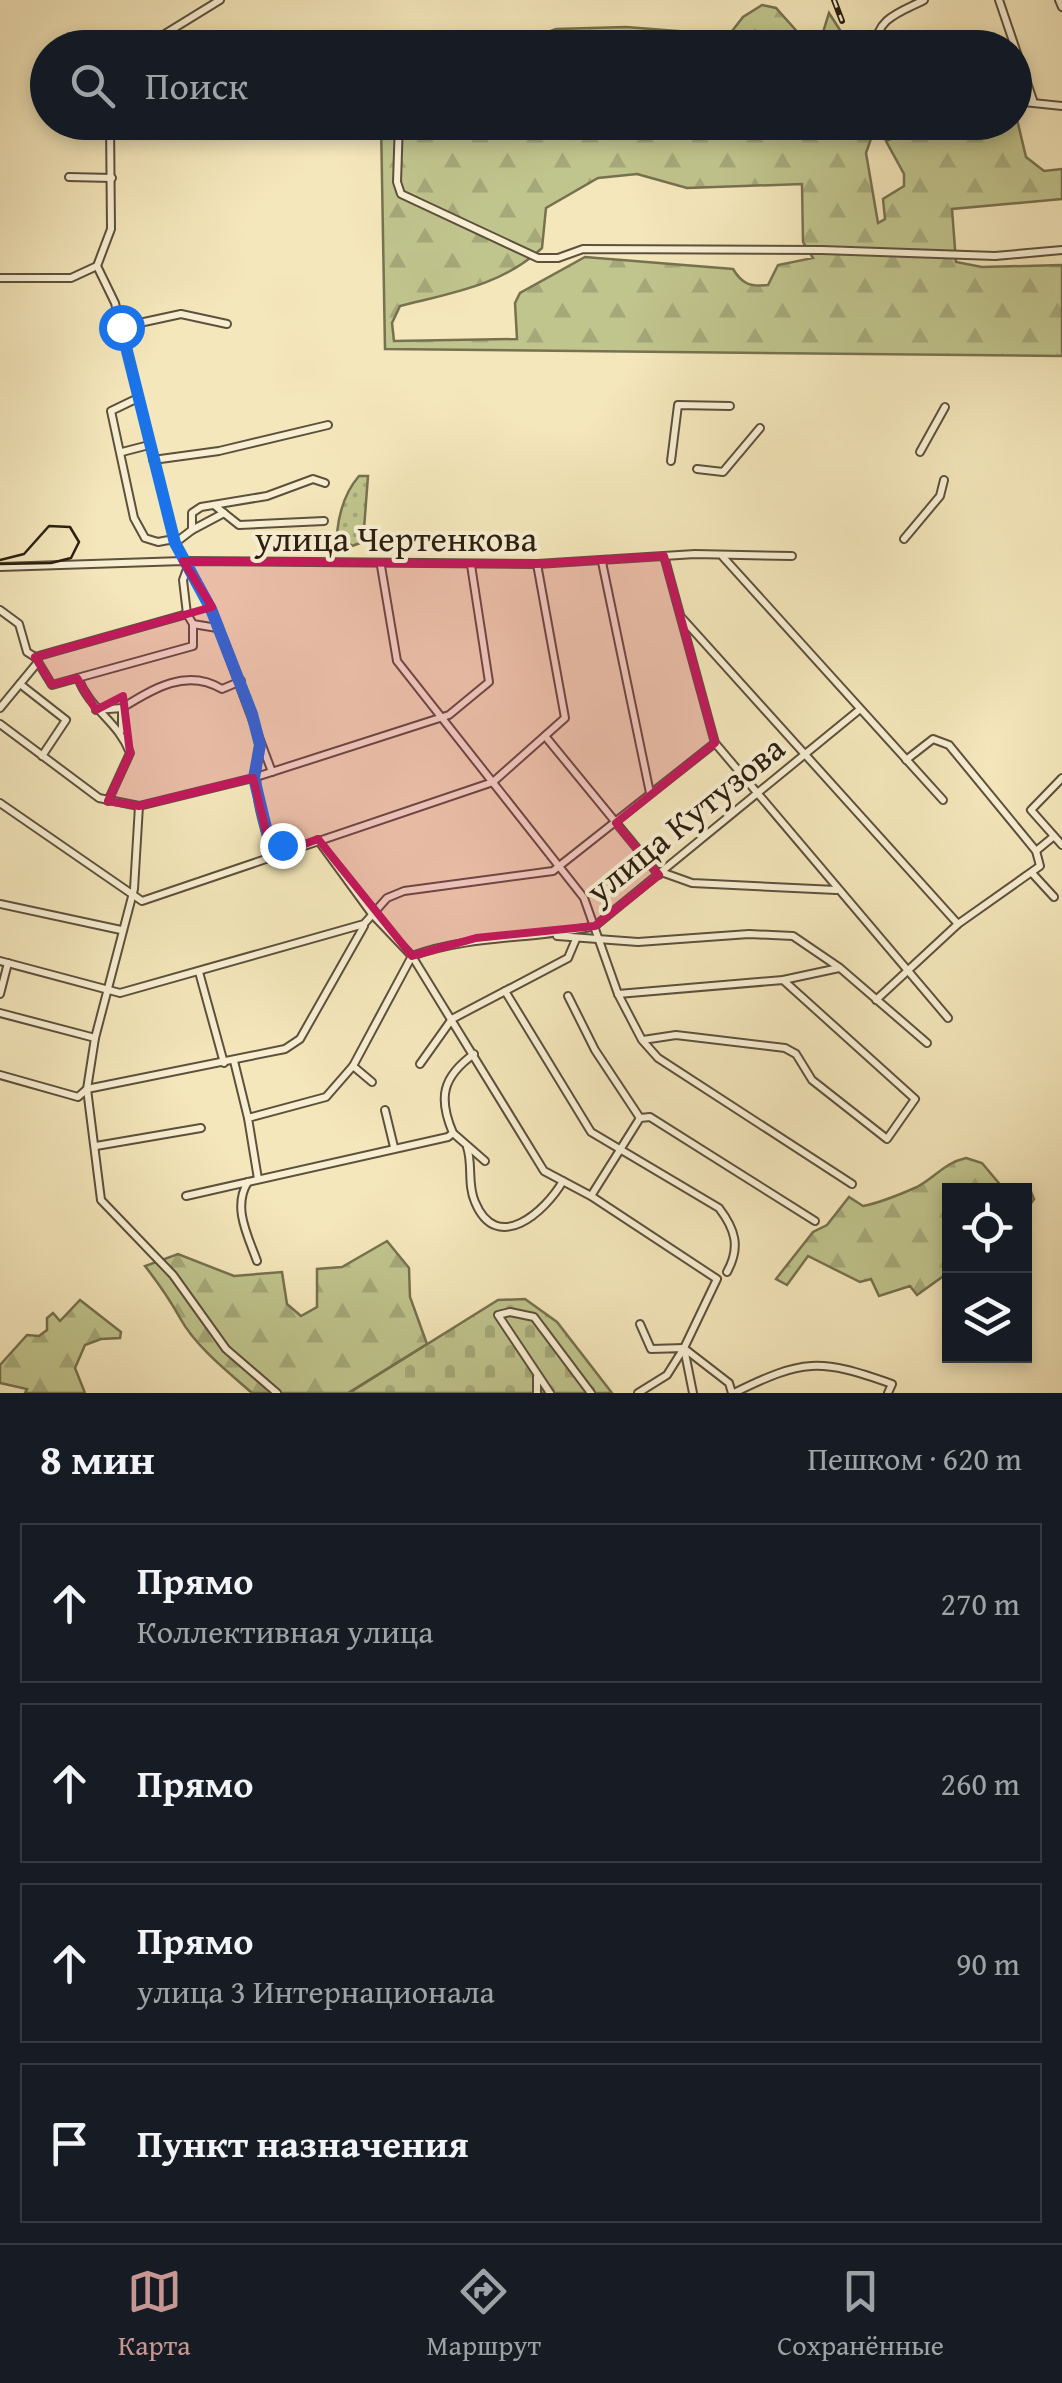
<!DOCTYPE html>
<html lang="ru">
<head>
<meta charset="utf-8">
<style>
  :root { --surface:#171b24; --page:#20242c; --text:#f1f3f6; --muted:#9ea1a6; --line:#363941; --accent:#c59692 }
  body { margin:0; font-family:"Gentium Book Plus",serif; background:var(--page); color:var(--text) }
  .controls { position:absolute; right:30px; bottom:30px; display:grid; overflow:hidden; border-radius:0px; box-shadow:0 5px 15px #0003 }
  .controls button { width:90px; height:90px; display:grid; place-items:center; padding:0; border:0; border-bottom:2px solid var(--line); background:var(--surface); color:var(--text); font:50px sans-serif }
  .stop { position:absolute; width:30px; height:30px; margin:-22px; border:8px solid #1a73e8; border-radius:50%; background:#fff }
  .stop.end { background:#1a73e8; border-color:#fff; box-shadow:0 2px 10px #0008 }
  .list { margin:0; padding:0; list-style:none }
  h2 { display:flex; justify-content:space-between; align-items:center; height:130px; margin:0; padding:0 40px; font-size:42px }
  h2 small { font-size:32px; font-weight:400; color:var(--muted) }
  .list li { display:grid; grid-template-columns:65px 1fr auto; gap:30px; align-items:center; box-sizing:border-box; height:160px; margin:0 20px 20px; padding:0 20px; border:2px solid var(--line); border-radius:0px }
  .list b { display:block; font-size:38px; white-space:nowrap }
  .list p { margin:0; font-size:32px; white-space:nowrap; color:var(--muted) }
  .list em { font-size:32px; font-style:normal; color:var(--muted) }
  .icon { flex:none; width:55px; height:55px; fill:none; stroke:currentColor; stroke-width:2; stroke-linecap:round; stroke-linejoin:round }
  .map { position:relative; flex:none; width:1062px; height:1393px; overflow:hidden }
  .search { position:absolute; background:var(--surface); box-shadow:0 5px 15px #0003; left:30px; right:30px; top:30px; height:110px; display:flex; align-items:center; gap:25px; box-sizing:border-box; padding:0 35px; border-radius:55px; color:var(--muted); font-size:38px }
  .sheet { height:850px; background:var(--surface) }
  nav { display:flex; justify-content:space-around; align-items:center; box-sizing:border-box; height:140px; border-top:2px solid var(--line); background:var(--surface); font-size:28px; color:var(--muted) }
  nav a { display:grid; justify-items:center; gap:5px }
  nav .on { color:var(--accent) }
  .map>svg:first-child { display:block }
  .grass { fill:url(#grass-dots); stroke:#76714f; stroke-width:2.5 }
  .forest { fill:url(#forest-firs); stroke:#76714f; stroke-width:2.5; fill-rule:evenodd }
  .cemetery { fill:url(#cemetery-stones); stroke:#76714f; stroke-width:2.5 }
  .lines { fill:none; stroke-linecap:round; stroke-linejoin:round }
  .minor-casing { stroke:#5d503c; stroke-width:10 }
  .minor { stroke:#f8efd3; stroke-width:6 }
  .tram { stroke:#2b1e11; stroke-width:2.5 }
  .rail-casing { stroke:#2b1e11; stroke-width:6 }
  .rail { stroke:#f8efd3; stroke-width:2.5; stroke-dasharray:8; stroke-linecap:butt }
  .route { stroke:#1a73e8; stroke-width:12 }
  .marked { fill:#c2185b; fill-opacity:0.2; stroke:#c2185b; stroke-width:8; stroke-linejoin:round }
  .labels { text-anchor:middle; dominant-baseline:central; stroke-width:8; stroke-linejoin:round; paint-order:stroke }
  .street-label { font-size:35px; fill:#2b1e11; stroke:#f8efd3 }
</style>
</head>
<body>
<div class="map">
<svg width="1062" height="1393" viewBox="0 0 1062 1393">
  <defs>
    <pattern id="grass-dots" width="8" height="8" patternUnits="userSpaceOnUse" patternTransform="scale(2.5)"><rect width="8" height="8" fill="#c0c48d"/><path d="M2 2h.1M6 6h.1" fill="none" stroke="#a5a879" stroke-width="1.8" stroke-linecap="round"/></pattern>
    <pattern id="forest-firs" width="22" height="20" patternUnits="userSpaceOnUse" patternTransform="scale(2.5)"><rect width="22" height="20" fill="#c0c48d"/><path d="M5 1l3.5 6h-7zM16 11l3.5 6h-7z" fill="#a5a879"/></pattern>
    <pattern id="cemetery-stones" width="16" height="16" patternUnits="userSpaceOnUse" patternTransform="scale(2.5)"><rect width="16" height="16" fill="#c0c48d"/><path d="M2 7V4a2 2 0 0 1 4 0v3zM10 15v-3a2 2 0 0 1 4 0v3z" fill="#a5a879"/></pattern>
  </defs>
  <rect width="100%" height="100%" fill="#f4e7bb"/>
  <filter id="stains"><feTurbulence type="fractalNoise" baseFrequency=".002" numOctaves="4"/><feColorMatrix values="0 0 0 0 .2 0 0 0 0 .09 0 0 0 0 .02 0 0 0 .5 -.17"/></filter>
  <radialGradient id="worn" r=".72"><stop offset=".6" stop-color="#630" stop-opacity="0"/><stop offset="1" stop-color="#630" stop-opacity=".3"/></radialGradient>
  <path class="grass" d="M359 476H368L363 542 352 546 337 533C339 513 346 491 359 476Z"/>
  <g class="forest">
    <path d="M762 5 776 8 810 46 819 45 829 13 851 47 504 48 556 29 626 27 729 35 743 17Z"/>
    <path d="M1015 111 1026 157 1044 171 1062 169V199L952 209 956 262 982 267 1062 265V356L385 349 381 122 410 123 411 136 463 129 462 122 871 123 873 133 866 153 878 223 885 219 883 199 904 186V174L886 141 918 127V123L1014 122ZM637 174 687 188 802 184 803 242 813 258 778 265 768 285C750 287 742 284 733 269L585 257 520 293 515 303 517 339 394 341 392 323 400 306C451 293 503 285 542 248L546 208 598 178Z"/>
    <path d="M966 1158 982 1163 1003 1188 1030 1189 1034 1199 1025 1212 1024 1190H950L949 1272 917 1295 910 1286 879 1296 871 1279 860 1282 808 1256 787 1285 776 1279 813 1232 827 1225 849 1197 863 1206C880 1203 901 1194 917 1187 936 1177 944 1163 966 1158Z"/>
    <path d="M387 1241 409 1268 410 1297 427 1344 348 1393H252C228 1372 196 1347 180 1318 170 1300 159 1284 145 1266L178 1254 234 1276 282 1272 287 1304 301 1316 317 1307V1269L342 1267Z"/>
    <path d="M80 1300 121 1332 120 1338 101 1339 85 1345 75 1368 85 1393H25L27 1389 0 1383V1365L27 1335 39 1336 47 1330V1318L53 1313 60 1321Z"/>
  </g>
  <path class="cemetery" d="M525 1299 557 1322 612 1393H349L498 1300Z"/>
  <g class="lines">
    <g class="minor-casing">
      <g id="minor">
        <path d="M999 0 1033 100"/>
        <path d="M1059 0 1062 7"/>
        <path d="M142 48 220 0"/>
        <path d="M458 48 533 39 672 48"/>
        <path d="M876 48C875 18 901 12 924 0"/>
        <path d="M1014 101 1062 106"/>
        <path d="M399 122 397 182 401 194 538 258H558L583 249 822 250 995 256 1062 250"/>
        <path d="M69 177 112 178"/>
        <path d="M97 266 115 303 175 543 211 609 272 772"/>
        <path d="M0 278H71L97 266 111 229 110 122"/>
        <path d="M121 327 181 314 227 324"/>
        <path d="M138 398 111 411 134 518 145 538 158 542 174 539"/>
        <path d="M122 452 149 445"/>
        <path d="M920 452 945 407"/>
        <path d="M153 460 219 451 328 425"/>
        <path d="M671 461 678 405 730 406"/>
        <path d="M697 469 723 472 760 428"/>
        <path d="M214 505 239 525 324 521"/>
        <path d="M192 530 224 513"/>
        <path d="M904 539 940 496 944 480"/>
        <path d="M175 543 192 530V513L201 507 267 496 313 479 325 483"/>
        <path d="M664 556 715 743 948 1018"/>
        <path d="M723 557 943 800"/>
        <path d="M602 562 650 793"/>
        <path d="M381 566 397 661 584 898 618 994 642 1040 658 1058 852 1184"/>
        <path d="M0 567 183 561 537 564 695 554 792 556"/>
        <path d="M0 610 19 624 27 652 35 657"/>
        <path d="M187 614 183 580 187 569"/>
        <path d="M682 618 958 924"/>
        <path d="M193 624V646L52 685 35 657 187 614 193 624 217 628"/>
        <path d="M78 678C90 710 118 721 130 753L108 801"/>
        <path d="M20 684 66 720 42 756"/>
        <path d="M0 708 38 662"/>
        <path d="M96 710 122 708"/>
        <path d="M0 724 99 798 139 806 253 778 449 715 489 682 471 565"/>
        <path d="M122 730V708C154 688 187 668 222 689L241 681"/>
        <path d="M545 736 659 875"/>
        <path d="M259 746C253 780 257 803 267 836L289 848"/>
        <path d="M1062 778 1031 810 1062 845"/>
        <path d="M0 803 142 901 493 782 565 718 537 564"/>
        <path d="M139 806 134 889 95 1038 87 1089 101 1200 173 1275 226 1349 277 1393"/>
        <path d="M318 840 372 914 412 956 544 1171 591 1196 717 1279 684 1348 693 1393"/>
        <path d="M1036 851 1053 837"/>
        <path d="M664 873 692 883 836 890"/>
        <path d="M1032 873 1054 897"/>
        <path d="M0 904 121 930"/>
        <path d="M557 936 638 942 749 934 793 936 840 968 927 1043"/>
        <path d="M0 961 120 993 364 924 387 898 404 891 553 871 715 743"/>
        <path d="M199 972 224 1063"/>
        <path d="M783 980 839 968"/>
        <path d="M505 991 591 1132 719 1208C735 1229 741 1247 727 1272"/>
        <path d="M0 994 8 963"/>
        <path d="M618 994 783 980 915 1099 887 1139 812 1080 796 1054 785 1048 676 1035 643 1040"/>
        <path d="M568 996 595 1050 640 1118"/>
        <path d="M876 1000 958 924 1040 866 1036 851 949 745 933 739 906 760"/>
        <path d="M0 1013 95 1038"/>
        <path d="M234 1061 248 1118"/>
        <path d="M420 1064 452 1019 568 958 576 939"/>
        <path d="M353 1066 372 1082"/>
        <path d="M0 1075 78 1097 87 1089 285 1049 300 1039 364 926"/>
        <path d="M385 1110 394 1147"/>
        <path d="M453 1133 485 1161"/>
        <path d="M96 1146 201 1128"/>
        <path d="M467 1147C473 1165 467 1184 475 1202 497 1255 545 1212 563 1181"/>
        <path d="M258 1179 248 1118 326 1097 353 1066 412 956C472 934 533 940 595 926L859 710"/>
        <path d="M248 1182C232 1207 248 1236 257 1261"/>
        <path d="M186 1196 448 1137 453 1133C438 1098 442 1077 474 1054"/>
        <path d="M591 1196 640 1118 650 1117 815 1221"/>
        <path d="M685 1349 729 1383 732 1393"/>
        <path d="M537 1393V1377"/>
        <path d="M550 1393 498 1315 510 1312 534 1317 591 1393"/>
        <path d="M638 1393 667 1375 684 1348 651 1349 640 1324"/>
        <path d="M734 1393C803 1359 819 1358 892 1384L888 1393"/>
      </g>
    </g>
    <use href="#minor" class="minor"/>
    <path class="tram" d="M0 560 24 554 49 526 70 527 79 542 71 558 51 563 0 564"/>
    <g class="rail-casing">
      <path id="rail" d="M834 0 842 21"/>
    </g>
    <use href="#rail" class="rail"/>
  </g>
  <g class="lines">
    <path class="route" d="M121 327 175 543 211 609 252 714 260 745 254 778 268 836 282 845"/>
  </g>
  <path class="marked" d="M664 556 715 743 616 823 659 875 595 926 476 938 412 956 318 839 291 849 267 836 253 778 139 806 108 801 130 753 123 696 96 710 77 678 52 685 35 657 212 607 183 561 537 564Z"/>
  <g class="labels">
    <g class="street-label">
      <text x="396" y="538">улица Чертенкова</text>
      <text transform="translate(685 819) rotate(-39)">улица Кутузова</text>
    </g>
  </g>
  <rect width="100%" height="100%" filter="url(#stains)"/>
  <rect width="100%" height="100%" fill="url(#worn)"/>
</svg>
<div class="controls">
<button><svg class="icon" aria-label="locate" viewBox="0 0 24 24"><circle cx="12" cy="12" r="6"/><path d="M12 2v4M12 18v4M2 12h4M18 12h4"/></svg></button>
<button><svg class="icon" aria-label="layers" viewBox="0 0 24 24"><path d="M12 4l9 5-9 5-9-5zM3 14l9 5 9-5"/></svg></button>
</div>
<div class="stop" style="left:121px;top:327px"></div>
<div class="stop end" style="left:282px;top:845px"></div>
<div class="search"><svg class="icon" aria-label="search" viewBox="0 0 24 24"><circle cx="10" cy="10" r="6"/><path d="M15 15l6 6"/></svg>Поиск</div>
</div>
<section class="sheet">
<h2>8 мин<small>Пешком · 620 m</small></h2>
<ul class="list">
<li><svg class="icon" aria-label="ahead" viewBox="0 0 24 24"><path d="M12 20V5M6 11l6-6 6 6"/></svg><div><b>Прямо</b><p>Коллективная улица</p></div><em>270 m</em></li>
<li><svg class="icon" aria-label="ahead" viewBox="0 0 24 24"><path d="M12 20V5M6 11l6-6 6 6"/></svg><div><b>Прямо</b></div><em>260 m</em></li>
<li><svg class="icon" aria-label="ahead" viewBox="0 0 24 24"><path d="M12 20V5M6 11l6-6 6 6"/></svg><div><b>Прямо</b><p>улица 3 Интернационала</p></div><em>90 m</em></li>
<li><svg class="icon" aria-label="arrive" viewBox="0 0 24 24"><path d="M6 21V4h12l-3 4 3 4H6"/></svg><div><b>Пункт назначения</b></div></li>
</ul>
</section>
<nav>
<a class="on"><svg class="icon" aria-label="map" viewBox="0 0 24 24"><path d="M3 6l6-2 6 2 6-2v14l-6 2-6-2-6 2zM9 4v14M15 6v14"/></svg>Карта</a>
<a><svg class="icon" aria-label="directions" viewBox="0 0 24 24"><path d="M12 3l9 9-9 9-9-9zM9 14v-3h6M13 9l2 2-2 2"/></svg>Маршрут</a>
<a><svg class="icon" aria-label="saved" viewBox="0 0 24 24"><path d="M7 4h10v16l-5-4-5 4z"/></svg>Сохранённые</a>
</nav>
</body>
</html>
